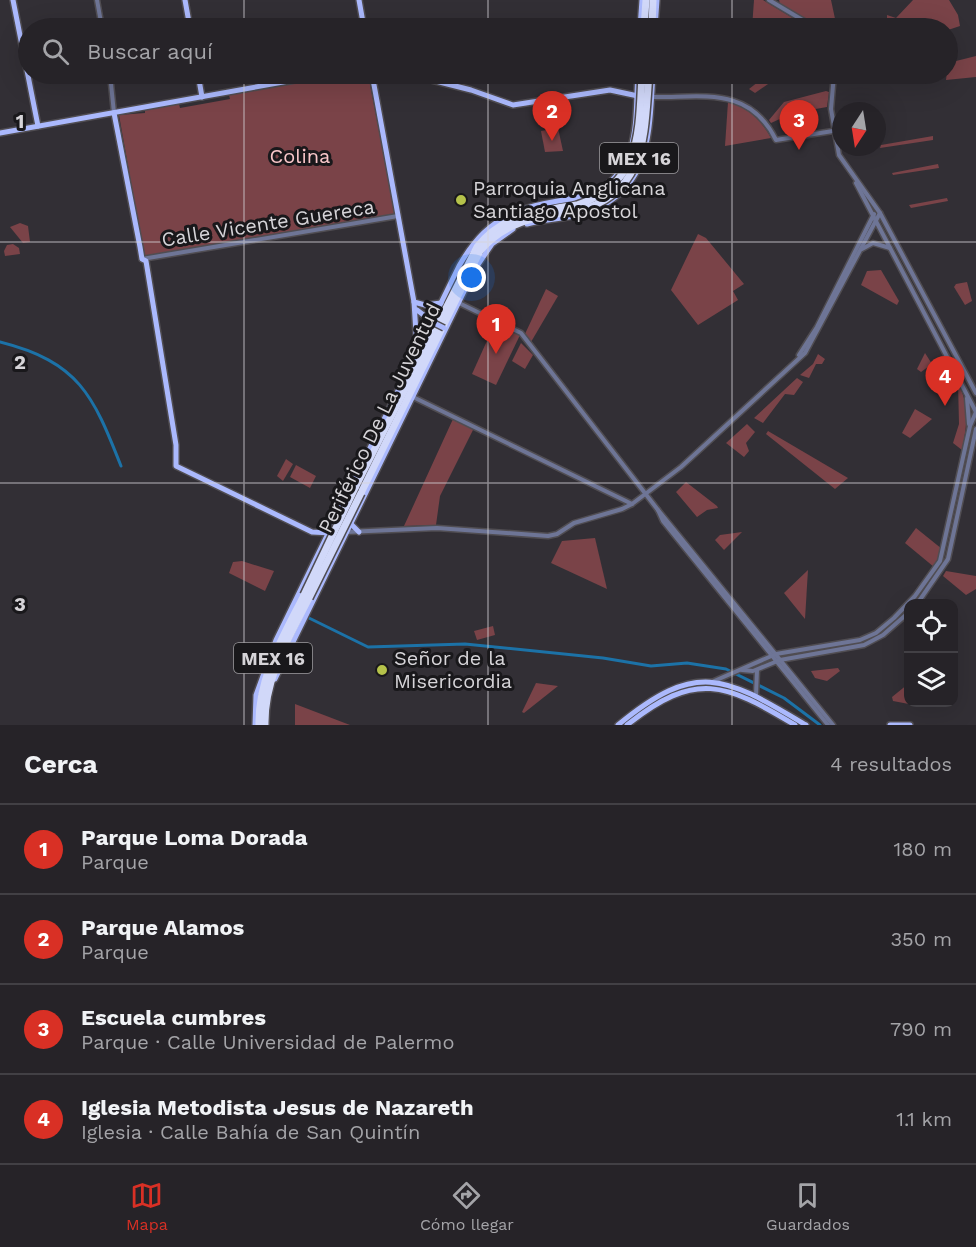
<!DOCTYPE html>
<html lang="es">
<head>
<meta charset="utf-8">
<style>
  :root { --surface:#262328; --page:#322f34; --text:#f1f3f6; --muted:#a4a4a8; --line:#424045; --accent:#d93025 }
  body { margin:0; font-family:"Work Sans",sans-serif; background:var(--page); color:var(--text) }
  .controls { position:absolute; right:18px; bottom:18px; display:grid; overflow:hidden; border-radius:12px; box-shadow:0 6px 24px #0002 }
  .controls button { width:54px; height:54px; display:grid; place-items:center; padding:0; border:0; border-bottom:2px solid var(--line); background:var(--surface); color:var(--text); font:30px sans-serif }
  .compass { position:absolute; left:832px; top:102px; width:54px; height:54px; border-radius:50%; background:var(--surface); box-shadow:0 6px 24px #0002; rotate:192deg }
  .you { position:absolute; left:472px; top:278px; width:21px; height:21px; margin:-15px; border:4px solid #fff; border-radius:50%; background:#1a73e8; box-shadow:0 0 0 9px #1a73e833 }
  .badge { display:grid; place-items:center; width:39px; height:39px; border-radius:50%; background:var(--accent); color:#fff; font-size:20px; font-weight:700 }
  .pin { position:absolute; translate:-50% -50px; filter:drop-shadow(0 2px 3px #0008) }
  .pin::after { content:''; position:absolute; top:32px; width:21px; height:18px; background:inherit; clip-path:polygon(0 0,100% 0,50% 100%) }
  .list { margin:0; padding:0; list-style:none }
  h2 { display:flex; justify-content:space-between; align-items:center; height:78px; margin:0; padding:0 24px; font-size:26px }
  h2 small { font-size:20px; font-weight:400; color:var(--muted) }
  .list li { display:grid; grid-template-columns:39px 1fr auto; gap:18px; align-items:center; box-sizing:border-box; height:90px; padding:0 24px; border-top:2px solid var(--line) }
  .list b { display:block; font-size:22px; white-space:nowrap }
  .list p { margin:0; font-size:20px; white-space:nowrap; color:var(--muted) }
  .list em { font-size:20px; font-style:normal; color:var(--muted) }
  .icon { flex:none; width:33px; height:33px; fill:none; stroke:currentColor; stroke-width:2; stroke-linecap:round; stroke-linejoin:round }
  .map { position:relative; flex:none; width:976px; height:725px; overflow:hidden }
  .search { position:absolute; background:var(--surface); box-shadow:0 6px 24px #0002; left:18px; right:18px; top:18px; height:66px; display:flex; align-items:center; gap:15px; box-sizing:border-box; padding:0 21px; border-radius:33px; color:var(--muted); font-size:22px }
  .sheet { height:438px; background:var(--surface) }
  nav { display:flex; justify-content:space-around; align-items:center; box-sizing:border-box; height:84px; border-top:2px solid var(--line); background:var(--surface); font-size:16px; color:var(--muted) }
  nav a { display:grid; justify-items:center; gap:3px }
  nav .on { color:var(--accent) }
  .map>svg:first-child { display:block }
  .green { fill:#7a4348 }
  .lines { fill:none; stroke-linecap:round; stroke-linejoin:round }
  .canal { stroke:#1c72a7; stroke-width:3 }
  .minor-casing { stroke:#504d52; stroke-width:7 }
  .major-casing { stroke:#504d52; stroke-width:8 }
  .highway-casing { stroke:#504d52; stroke-width:10 }
  .minor { stroke:#6e7596; stroke-width:4 }
  .major { stroke:#abb9fd; stroke-width:5 }
  .highway { stroke:#d1d8f9; stroke-width:7 }
  .major-bridge-casing { stroke:#504d52; stroke-width:8; stroke-linecap:butt }
  .highway-bridge-casing { stroke:#504d52; stroke-width:10; stroke-linecap:butt }
  .major-bridge { stroke:#abb9fd; stroke-width:5 }
  .highway-bridge { stroke:#d1d8f9; stroke-width:7 }
  .grid { fill:none; stroke:#d6d4d8; stroke-width:1.5; stroke-opacity:0.55 }
  .poi-dot { fill:#b5c24a; stroke:#19181b; stroke-width:2 }
  .labels { text-anchor:middle; dominant-baseline:central; stroke-width:6; stroke-linejoin:round; paint-order:stroke }
  .shield { fill:#19181b; stroke:#9d9c9f; stroke-width:1.5 }
  .shield-label { font-size:18px; font-weight:bold; fill:#d6d4d8 }
  .park-label { font-size:20px; fill:#fac7ca; stroke:#19181b }
  .poi-label { font-size:20px; fill:#d6d4d8; stroke:#19181b; text-anchor:start }
  .street-label { font-size:20px; fill:#d6d4d8; stroke:#19181b }
  .grid-label { font-size:20px; text-anchor:middle; font-weight:bold; fill:#d6d4d8; stroke:#19181b; stroke-width:6; stroke-linejoin:round; paint-order:stroke }
</style>
</head>
<body>
<div class="map">
<svg width="976" height="725" viewBox="0 0 976 725">
  <rect width="100%" height="100%" fill="#322f35"/>
  <g class="green">
    <path d="M754 0H763L809 28H752Z"/>
    <path d="M779 0H831L837 28H820L780 4Z"/>
    <path d="M913 0H949L958 15 960 26 948 30 887 28V15L896 18Z"/>
    <path d="M976 56V77L946 80 948 63Z"/>
    <path d="M343 74H368L395 214 144 256 119 115 145 113V110L179 104 180 108 230 99 229 95Z"/>
    <path d="M768 74H791L778 77 755 93 749 89Z"/>
    <path d="M826 91 829 92 827 107 793 113 771 123 769 120 784 102Z"/>
    <path d="M728 102C748 107 761 120 771 138L725 146Z"/>
    <path d="M558 128 563 151 545 152 541 131Z"/>
    <path d="M933 136V140L880 148 881 145Z"/>
    <path d="M938 164 939 168 893 175 892 173Z"/>
    <path d="M947 198 948 201 911 208 909 205Z"/>
    <path d="M20 223 28 226 30 242 23 243 10 227Z"/>
    <path d="M698 234 706 238 744 284 733 291 738 300 698 325 671 290Z"/>
    <path d="M13 244 19 248 20 254 5 256 4 251 7 245Z"/>
    <path d="M881 270 899 301 897 305 861 285 867 271Z"/>
    <path d="M967 282 972 301 965 305 954 287 956 284Z"/>
    <path d="M546 289 558 296 531 342 525 334Z"/>
    <path d="M495 323 520 335 496 385 472 374Z"/>
    <path d="M521 343 533 355 525 369 512 361Z"/>
    <path d="M925 353 932 364 921 372 917 369Z"/>
    <path d="M818 354 825 359 822 364H816L809 378 800 375 813 364Z"/>
    <path d="M797 378 803 382 794 395 785 394 763 423 754 418Z"/>
    <path d="M958 383C970 406 967 426 962 450L953 443 959 424Z"/>
    <path d="M915 409 932 419 910 438 902 433Z"/>
    <path d="M453 419 474 428 440 496 436 525 404 526Z"/>
    <path d="M747 424 755 432 746 443 749 451 744 457 726 443Z"/>
    <path d="M768 431 848 478 835 489 766 434Z"/>
    <path d="M286 459 293 464 283 481 277 476Z"/>
    <path d="M296 465 316 476 310 488 290 477Z"/>
    <path d="M686 482 717 506 718 508 707 510 697 517 676 492Z"/>
    <path d="M916 528 942 549 934 567 905 543Z"/>
    <path d="M742 532 724 550 715 540 720 535Z"/>
    <path d="M595 538 607 589 551 563 562 541Z"/>
    <path d="M242 561 274 571 265 591 229 573 233 562Z"/>
    <path d="M808 570 805 619 784 593Z"/>
    <path d="M946 571 976 576V589L966 595 943 576Z"/>
    <path d="M493 626 495 635 477 640 474 631Z"/>
    <path d="M838 668 840 671 827 681 815 678 811 671Z"/>
    <path d="M536 683 558 686 524 713 522 712Z"/>
    <path d="M908 684V702L918 703 914 705 893 701 892 697Z"/>
    <path d="M295 704 350 725H295Z"/>
  </g>
  <g class="lines">
    <g class="canal">
      <path d="M0 342C79 362 93 395 121 466"/>
      <path d="M309 618 368 647 465 644 603 658 651 666 687 663 726 669 784 698 820 725"/>
    </g>
    <g class="minor-casing">
      <g id="minor">
        <path d="M97 0 102 28"/>
        <path d="M769 0 816 28"/>
        <path d="M110 74 114 113"/>
        <path d="M834 74 831 109 839 155 880 213 976 393"/>
        <path d="M652 97C702 98 749 85 776 140L833 131"/>
        <path d="M856 183 976 412"/>
        <path d="M862 249 873 243 890 248"/>
        <path d="M142 259 398 216"/>
        <path d="M459 303 521 333 658 510 833 725"/>
        <path d="M799 355 817 327 874 214"/>
        <path d="M413 397 632 504"/>
        <path d="M967 398 969 424"/>
        <path d="M658 510 663 521 828 725"/>
        <path d="M346 532 437 528 548 536 557 534 574 523 622 509 632 504 681 467 805 353 880 213"/>
        <path d="M917 604 948 559 976 429"/>
        <path d="M742 670 753 671 780 660 864 645 883 635 908 613"/>
        <path d="M712 682 776 654 860 640 876 633 894 618 915 596 940 561 970 426 976 412"/>
        <path d="M756 695 757 670"/>
      </g>
    </g>
    <g class="major-casing">
      <g id="major">
        <path d="M13 0 38 126"/>
        <path d="M185 0 190 28"/>
        <path d="M359 0 364 28"/>
        <path d="M640 28 642 0"/>
        <path d="M655 28 657 0"/>
        <path d="M198 74 202 97"/>
        <path d="M372 74 414 302 417 349"/>
        <path d="M408 74 471 90 513 105 610 90 638 96"/>
        <path d="M114 113 140 247 142 259 146 261 176 445V466L312 532 332 533"/>
        <path d="M0 133 328 74"/>
        <path d="M527 224C545 219 565 219 582 214 652 193 649 133 653 74"/>
        <path d="M414 302 425 305 441 303"/>
        <path d="M417 310 434 323"/>
        <path d="M350 523 359 532"/>
        <path d="M275 679 475 269 492 244 513 229"/>
        <path d="M255 725 256 695 276 640 459 266C474 240 490 222 518 211 563 193 612 209 631 147 638 124 636 97 638 74"/>
        <path d="M618 725C698 659 725 677 806 725"/>
        <path d="M627 725C696 670 725 683 795 725"/>
        <path d="M890 725H910"/>
      </g>
    </g>
    <g class="highway-casing">
      <g id="highway">
        <path d="M644 28 646 0"/>
        <path d="M652 28 653 0"/>
        <path d="M355 488 477 247C503 214 538 211 577 205"/>
        <path d="M361 493 480 251C506 220 538 217 577 211"/>
        <path d="M259 725C258 677 283 637 304 595"/>
        <path d="M265 725C264 678 289 638 309 598"/>
      </g>
    </g>
    <use href="#minor" class="minor"/>
    <use href="#major" class="major"/>
    <use href="#highway" class="highway"/>
    <g class="major-bridge-casing">
      <path id="major-bridge" d="M434 323 444 328"/>
    </g>
    <g class="highway-bridge-casing">
      <g id="highway-bridge">
        <path d="M577 205C642 184 639 131 642 74"/>
        <path d="M577 211C648 194 644 132 649 74"/>
        <path d="M304 595 355 488"/>
        <path d="M309 598 361 493"/>
      </g>
    </g>
    <use href="#major-bridge" class="major-bridge"/>
    <use href="#highway-bridge" class="highway-bridge"/>
  </g>
  <path class="grid" d="M244 0V28M488 0V28M732 0V28M244 74V725M488 74V725M732 74V725M0 242H976M0 483H976"/>
  <g class="poi-dot">
    <circle cx="461" cy="200" r="6"/>
    <circle cx="382" cy="670" r="6"/>
  </g>
  <g class="labels">
    <g class="shield">
      <rect x="600" y="143" width="78" height="30" rx="4.5"/>
      <rect x="234" y="643" width="78" height="30" rx="4.5"/>
    </g>
    <g class="shield-label">
      <text x="639" y="158">MEX 16</text>
      <text x="273" y="658">MEX 16</text>
    </g>
    <g class="park-label">
      <text x="300" y="156">Colina</text>
    </g>
    <g class="poi-label">
      <text x="473" y="188">Parroquia Anglicana<tspan x="473" dy="23">Santiago Apostol</tspan></text>
      <text x="394" y="658">Señor de la<tspan x="394" dy="23">Misericordia</tspan></text>
    </g>
    <g class="street-label">
      <text transform="translate(268 223) rotate(-9)">Calle Vicente Guereca</text>
      <text transform="translate(379 418) rotate(-64)">Periférico De La Juventud</text>
    </g>
  </g>
  <g class="grid-label">
    <text x="20" y="128">1</text>
    <text x="20" y="369">2</text>
    <text x="20" y="611">3</text>
  </g>
</svg>
<div class="controls">
<button><svg class="icon" aria-label="locate" viewBox="0 0 24 24"><circle cx="12" cy="12" r="6"/><path d="M12 2v4M12 18v4M2 12h4M18 12h4"/></svg></button>
<button><svg class="icon" aria-label="layers" viewBox="0 0 24 24"><path d="M12 4l9 5-9 5-9-5zM3 14l9 5 9-5"/></svg></button>
</div>
<svg class="compass" viewBox="-18 -18 36 36"><path d="M0-13l5 13h-10z" fill="#e53935"/><path d="M0 13l5-13h-10z" fill="#a4a4a8"/></svg>
<div class="you"></div>
<div class="pin badge" style="left:496px;top:354px">1</div>
<div class="pin badge" style="left:552px;top:141px">2</div>
<div class="pin badge" style="left:799px;top:150px">3</div>
<div class="pin badge" style="left:945px;top:406px">4</div>
<div class="search"><svg class="icon" aria-label="search" viewBox="0 0 24 24"><circle cx="10" cy="10" r="6"/><path d="M15 15l6 6"/></svg>Buscar aquí</div>
</div>
<section class="sheet">
<h2>Cerca<small>4 resultados</small></h2>
<ul class="list">
<li><span class="badge">1</span><div><b>Parque Loma Dorada</b><p>Parque</p></div><em>180 m</em></li>
<li><span class="badge">2</span><div><b>Parque Alamos</b><p>Parque</p></div><em>350 m</em></li>
<li><span class="badge">3</span><div><b>Escuela cumbres</b><p>Parque · Calle Universidad de Palermo</p></div><em>790 m</em></li>
<li><span class="badge">4</span><div><b>Iglesia Metodista Jesus de Nazareth</b><p>Iglesia · Calle Bahía de San Quintín</p></div><em>1.1 km</em></li>
</ul>
</section>
<nav>
<a class="on"><svg class="icon" aria-label="map" viewBox="0 0 24 24"><path d="M3 6l6-2 6 2 6-2v14l-6 2-6-2-6 2zM9 4v14M15 6v14"/></svg>Mapa</a>
<a><svg class="icon" aria-label="directions" viewBox="0 0 24 24"><path d="M12 3l9 9-9 9-9-9zM9 14v-3h6M13 9l2 2-2 2"/></svg>Cómo llegar</a>
<a><svg class="icon" aria-label="saved" viewBox="0 0 24 24"><path d="M7 4h10v16l-5-4-5 4z"/></svg>Guardados</a>
</nav>
</body>
</html>
